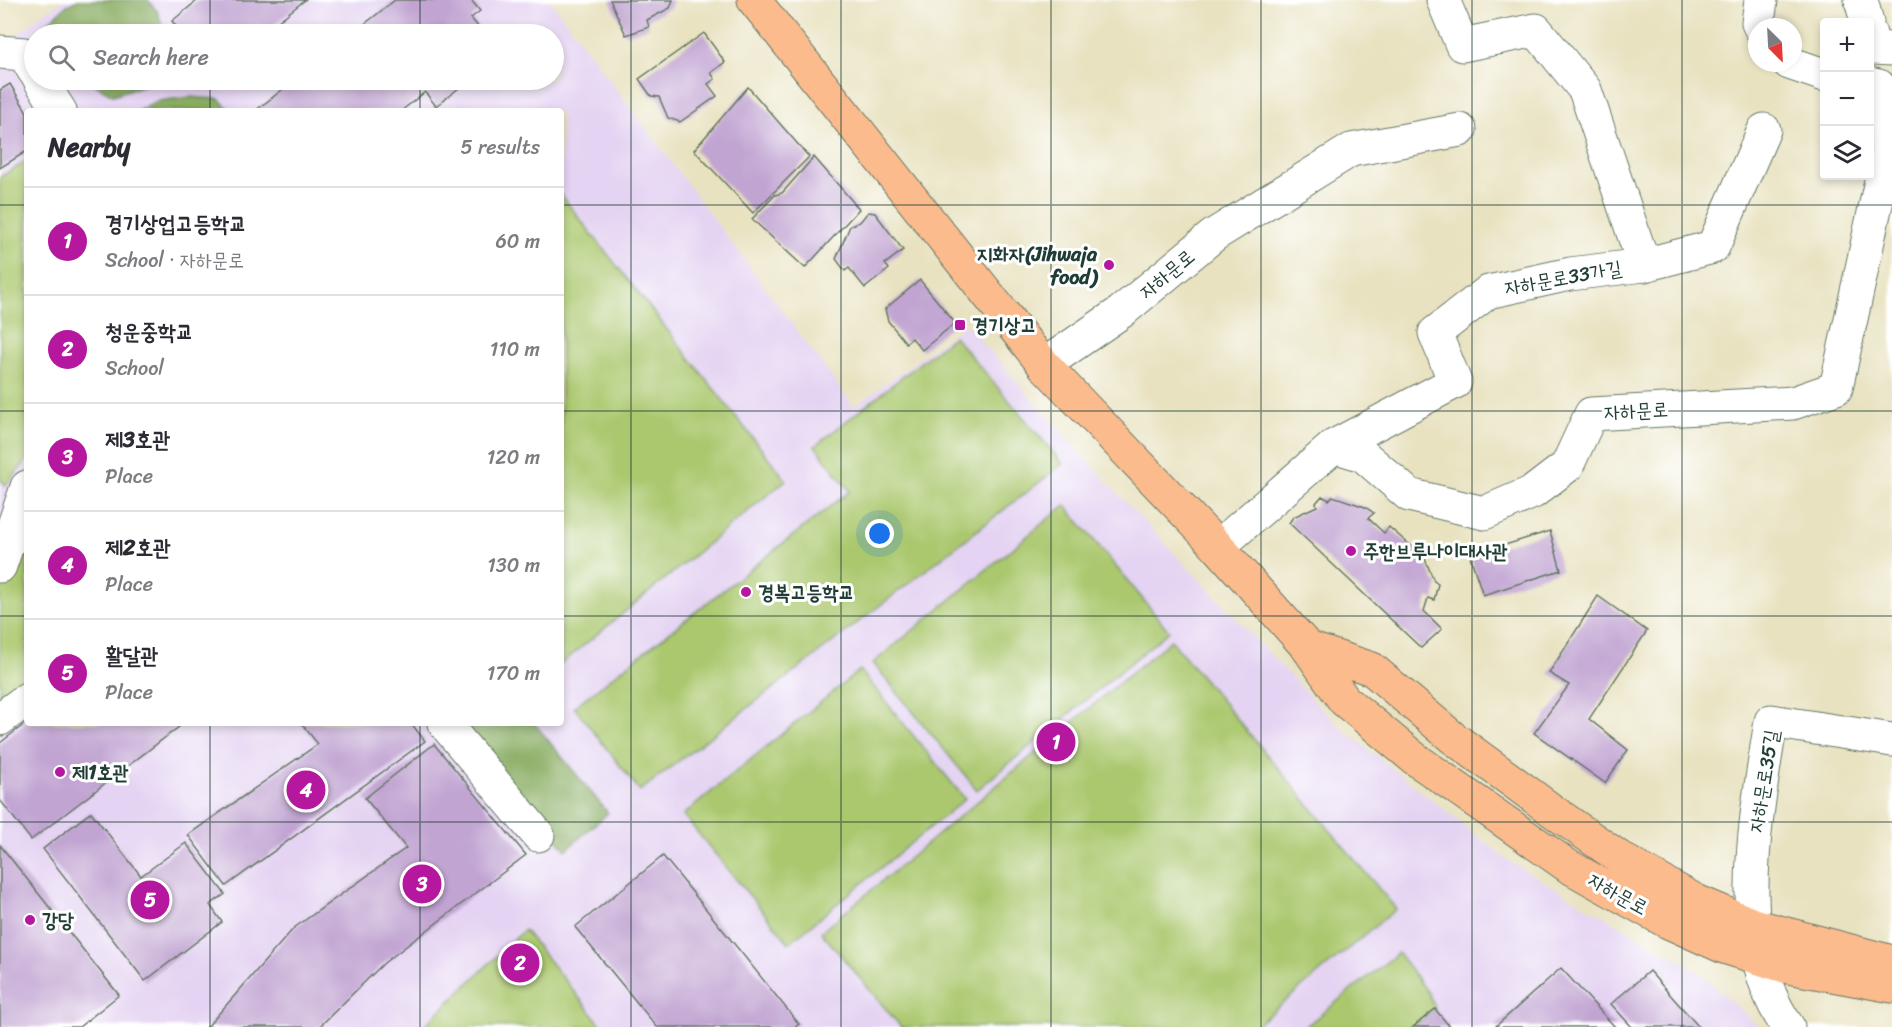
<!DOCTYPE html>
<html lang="en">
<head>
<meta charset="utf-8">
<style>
  :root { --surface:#fff; --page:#f2f2f3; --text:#2b2b33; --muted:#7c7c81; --line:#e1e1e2; --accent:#b5179e }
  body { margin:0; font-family:Sriracha,"Poor Story",sans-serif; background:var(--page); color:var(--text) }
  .controls { position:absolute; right:18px; top:18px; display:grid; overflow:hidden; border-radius:6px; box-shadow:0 3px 9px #0003 }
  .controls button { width:54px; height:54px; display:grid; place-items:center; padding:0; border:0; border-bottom:2px solid var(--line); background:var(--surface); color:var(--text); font:30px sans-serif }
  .compass { position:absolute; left:1748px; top:18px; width:54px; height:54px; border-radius:50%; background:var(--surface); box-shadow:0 3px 9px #0003; rotate:156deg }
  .you { position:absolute; left:880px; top:534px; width:21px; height:21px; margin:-15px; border:4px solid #fff; border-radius:50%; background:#1a73e8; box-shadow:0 0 0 9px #1a73e833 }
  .badge { display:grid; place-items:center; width:39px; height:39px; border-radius:50%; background:var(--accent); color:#fff; font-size:20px; font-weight:700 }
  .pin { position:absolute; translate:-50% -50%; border:3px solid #fff; box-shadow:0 2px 6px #0006 }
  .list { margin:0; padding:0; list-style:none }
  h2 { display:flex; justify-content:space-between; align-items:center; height:78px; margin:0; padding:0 24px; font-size:26px }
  h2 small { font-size:20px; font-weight:400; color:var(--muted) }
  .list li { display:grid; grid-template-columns:39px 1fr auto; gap:18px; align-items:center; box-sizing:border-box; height:108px; padding:0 24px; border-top:2px solid var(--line) }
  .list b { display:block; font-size:22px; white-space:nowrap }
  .list p { margin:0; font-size:20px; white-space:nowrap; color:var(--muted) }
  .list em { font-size:20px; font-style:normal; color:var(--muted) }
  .icon { flex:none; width:33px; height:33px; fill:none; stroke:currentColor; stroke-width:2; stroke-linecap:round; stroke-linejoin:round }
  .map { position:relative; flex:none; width:1892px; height:1027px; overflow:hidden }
  .search { position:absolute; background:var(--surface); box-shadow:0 3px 9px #0003; left:24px; top:24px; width:540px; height:66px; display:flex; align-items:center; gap:15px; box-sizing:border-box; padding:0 21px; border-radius:33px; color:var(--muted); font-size:22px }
  .panel { position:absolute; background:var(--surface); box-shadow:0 3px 9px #0003; left:24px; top:108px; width:540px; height:618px; border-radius:6px }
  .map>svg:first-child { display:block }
  .built { fill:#e4d3f2; fill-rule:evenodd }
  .green { fill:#abc86e; stroke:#658251; stroke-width:1.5 }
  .forest { fill:#88ac61; stroke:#54744a; stroke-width:1.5 }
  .building { fill:#c1a4d2 }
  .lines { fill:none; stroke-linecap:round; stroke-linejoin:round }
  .minor-casing { stroke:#657765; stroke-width:35 }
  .major-casing { stroke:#657765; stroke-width:35 }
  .minor { stroke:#fff; stroke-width:33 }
  .major { stroke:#fbbb8d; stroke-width:33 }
  .grid { fill:none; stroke:#1f3d34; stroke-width:1.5; stroke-opacity:0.55 }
  .poi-dot { fill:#b5179e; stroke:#fff; stroke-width:2 }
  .labels { text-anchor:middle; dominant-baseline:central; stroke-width:6; stroke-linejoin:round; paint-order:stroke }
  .poi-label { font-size:20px; font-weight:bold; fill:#1f3d34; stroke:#fff; text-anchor:start }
  .street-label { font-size:20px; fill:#1f3d34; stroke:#fff }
</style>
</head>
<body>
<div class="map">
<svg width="1892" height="1027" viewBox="0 0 1892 1027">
  <rect width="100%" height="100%" fill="#fff"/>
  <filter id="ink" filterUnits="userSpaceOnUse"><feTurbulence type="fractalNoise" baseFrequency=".0167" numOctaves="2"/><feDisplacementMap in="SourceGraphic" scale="12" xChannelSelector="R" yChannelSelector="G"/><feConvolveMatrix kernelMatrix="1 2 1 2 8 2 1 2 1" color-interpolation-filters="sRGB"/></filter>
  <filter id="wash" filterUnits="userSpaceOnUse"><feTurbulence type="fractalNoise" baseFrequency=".008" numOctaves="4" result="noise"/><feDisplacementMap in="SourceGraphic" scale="24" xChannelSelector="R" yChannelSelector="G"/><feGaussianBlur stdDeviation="1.35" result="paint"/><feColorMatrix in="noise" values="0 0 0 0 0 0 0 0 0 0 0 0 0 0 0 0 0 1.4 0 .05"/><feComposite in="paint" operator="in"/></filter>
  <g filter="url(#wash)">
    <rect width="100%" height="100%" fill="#e8e2c0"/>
    <path class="built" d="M64 0H550L854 407 966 324 1088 462 1335 723 1510 862 1697 970 1759 1027H0V50L42 14ZM34 34H554V80H34ZM27 111H561V723H27Z"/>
    <g class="green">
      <path d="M27 161V460L6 486 0 479V177Z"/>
      <path d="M561 195 786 480 561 664Z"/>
      <path d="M954 336 1063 464 640 791 574 707 850 491 815 446Z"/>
      <path d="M1065 505 1169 631 977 790 873 663Z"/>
      <path d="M27 509V690L0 711V587Z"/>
      <path d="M1171 640 1396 909 1254 1027H901L821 932Z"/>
      <path d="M860 670 965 799 789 943 683 815Z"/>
      <path d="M524 930 603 1027H423Z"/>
      <path d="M1398 953 1429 994 1435 1009 1413 1027H1305Z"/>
    </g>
    <g class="forest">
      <path d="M78 0H148L157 11 166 34H43L39 31 67 5Z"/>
      <path d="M87 80H160L113 95Z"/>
      <path d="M190 97 219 99 231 111H138L157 101Z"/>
      <path d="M460 723H534L608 813 566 850Z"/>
    </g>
    <g id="blocks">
      <g class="building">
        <path d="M198 0H305L262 34H182L172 21Z"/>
        <path d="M395 0H471L480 11 471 18 484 34H352Z"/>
        <path d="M610 0H673L670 8 647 20 649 27 626 35Z"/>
        <path d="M704 33 725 62 711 73 715 79 708 84 717 96 680 122 668 118 659 97 651 96 639 79Z"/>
        <path d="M295 80H469L436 106 425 92 401 111H255Z"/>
        <path d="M10 84 27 112V151L0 168V90Z"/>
        <path d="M748 87 809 157 753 213 694 150Z"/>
        <path d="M814 157 859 209 805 268 752 219 775 195 782 193Z"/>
        <path d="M868 212 875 213 903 250 885 264 889 269 865 288 849 268 845 271 836 259 850 226 860 222Z"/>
        <path d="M920 280 955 323 922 350 912 338 906 343 888 321 885 309Z"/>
        <path d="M1322 496 1329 500 1333 496 1365 507 1374 513 1368 518 1384 533 1389 527 1418 552 1421 549 1434 581 1438 584 1434 600 1428 598 1424 611 1442 629 1421 648 1289 523 1293 517 1317 506 1316 503Z"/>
        <path d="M1550 531 1561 570 1483 595 1470 556Z"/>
        <path d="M1598 596 1647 631 1589 719 1628 750 1605 783 1534 733 1569 685 1549 673Z"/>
        <path d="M26 723H184L31 840 0 800V743Z"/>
        <path d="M301 723H411L425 741 226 886 188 835 318 744Z"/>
        <path d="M434 744 526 855 384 963 319 1027H207L294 928 406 848 365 798Z"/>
        <path d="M91 812 141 876 186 843 225 894 210 905 222 922 145 981 43 849Z"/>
        <path d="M0 845 119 995 79 1027H0Z"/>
        <path d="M663 856 799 1024 795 1027H657L575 927Z"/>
        <path d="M1561 968 1615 1027H1495Z"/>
        <path d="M1649 971 1699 1027H1632L1611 1004Z"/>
        <path d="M1435 1009 1450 1027H1413Z"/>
      </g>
    </g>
  </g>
  <g filter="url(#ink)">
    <use href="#blocks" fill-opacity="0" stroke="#657765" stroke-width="1.5"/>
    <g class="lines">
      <g class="minor-casing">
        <g id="minor">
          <path d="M1861 0 1867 22"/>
          <path d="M1760 27 1758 23 1761 0"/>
          <path d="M1870 34 1872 48 1892 49"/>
          <path d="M0 52 24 54 34 71"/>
          <path d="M1789 63 1824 75"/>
          <path d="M40 80 60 111"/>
          <path d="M1644 265 1713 247 1764 130"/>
          <path d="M1044 365 1121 312 1214 235 1351 150 1460 130"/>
          <path d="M1334 446 1455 382 1435 333 1488 292 1570 274 1644 265 1585 90 1536 30 1462 45 1443 0"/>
          <path d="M1218 547 1334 446 1363 455 1409 495 1484 513 1533 492 1567 466 1591 414 1793 403 1836 388 1887 153 1886 103 1879 86 1870 84"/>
          <path d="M0 566 27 487"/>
          <path d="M0 719 27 699"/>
          <path d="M444 723 538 835"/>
          <path d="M1788 1027C1729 945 1757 814 1771 721L1892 740"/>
        </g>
      </g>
      <g class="major-casing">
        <g id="major">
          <path d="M754 0 1044 365 1218 547 1308 648 1344 700 1414 758 1568 866 1666 921 1724 947 1788 967 1892 986"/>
          <path d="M1308 648 1372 669 1452 737 1557 814 1623 860 1696 901 1753 925 1892 962"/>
        </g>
      </g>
      <use href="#minor" class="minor"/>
      <use href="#major" class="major"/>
    </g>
  </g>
  <path class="grid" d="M210 0V34M420 0V34M631 0V1027M841 0V1027M1051 0V1027M1261 0V1027M1472 0V1027M1682 0V1027M210 80V111M420 80V111M0 205H27M561 205H1892M0 411H27M561 411H1892M0 616H27M561 616H1892M210 723V1027M420 723V1027M0 822H1892"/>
  <g class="poi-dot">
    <circle cx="1109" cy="265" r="6"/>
    <rect x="954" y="319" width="12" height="12" rx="3"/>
    <circle cx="1351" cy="551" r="6"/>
    <circle cx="746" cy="592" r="6"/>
    <circle cx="60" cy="772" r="6"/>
    <circle cx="30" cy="920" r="6"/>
  </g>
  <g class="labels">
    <g class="poi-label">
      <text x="1097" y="254" text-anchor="end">지화자(Jihwaja<tspan x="1097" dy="23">food)</tspan></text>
      <text x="972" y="325">경기상고</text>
      <text x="1363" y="551">주한브루나이대사관</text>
      <text x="758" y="592">경복고등학교</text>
      <text x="72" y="772">제1호관</text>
      <text x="42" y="920">강당</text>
    </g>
    <g class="street-label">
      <text transform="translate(1167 274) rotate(-40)">자하문로</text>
      <text transform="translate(1563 278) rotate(-10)">자하문로33가길</text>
      <text transform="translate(1636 411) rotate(-3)">자하문로</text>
      <text transform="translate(1764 781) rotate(-81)">자하문로35길</text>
      <text transform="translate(1618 894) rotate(29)">자하문로</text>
    </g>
  </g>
</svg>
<div class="controls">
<button>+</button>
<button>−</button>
<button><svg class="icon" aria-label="layers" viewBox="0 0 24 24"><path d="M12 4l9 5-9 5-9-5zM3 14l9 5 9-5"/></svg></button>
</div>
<svg class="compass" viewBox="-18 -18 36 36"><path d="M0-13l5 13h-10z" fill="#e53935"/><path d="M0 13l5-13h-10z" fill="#7c7c81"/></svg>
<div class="you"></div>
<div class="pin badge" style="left:1056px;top:742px">1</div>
<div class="pin badge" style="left:520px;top:963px">2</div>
<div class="pin badge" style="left:422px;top:884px">3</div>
<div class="pin badge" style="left:306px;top:790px">4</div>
<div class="pin badge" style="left:150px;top:900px">5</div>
<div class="search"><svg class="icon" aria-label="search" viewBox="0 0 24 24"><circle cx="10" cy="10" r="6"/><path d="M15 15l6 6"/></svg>Search here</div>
<section class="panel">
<h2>Nearby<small>5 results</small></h2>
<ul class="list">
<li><span class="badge">1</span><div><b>경기상업고등학교</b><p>School · 자하문로</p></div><em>60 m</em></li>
<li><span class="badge">2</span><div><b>청운중학교</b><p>School</p></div><em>110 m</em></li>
<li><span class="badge">3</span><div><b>제3호관</b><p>Place</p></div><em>120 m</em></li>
<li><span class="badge">4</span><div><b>제2호관</b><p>Place</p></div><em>130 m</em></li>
<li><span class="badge">5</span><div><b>활달관</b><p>Place</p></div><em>170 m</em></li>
</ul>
</section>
</div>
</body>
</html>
